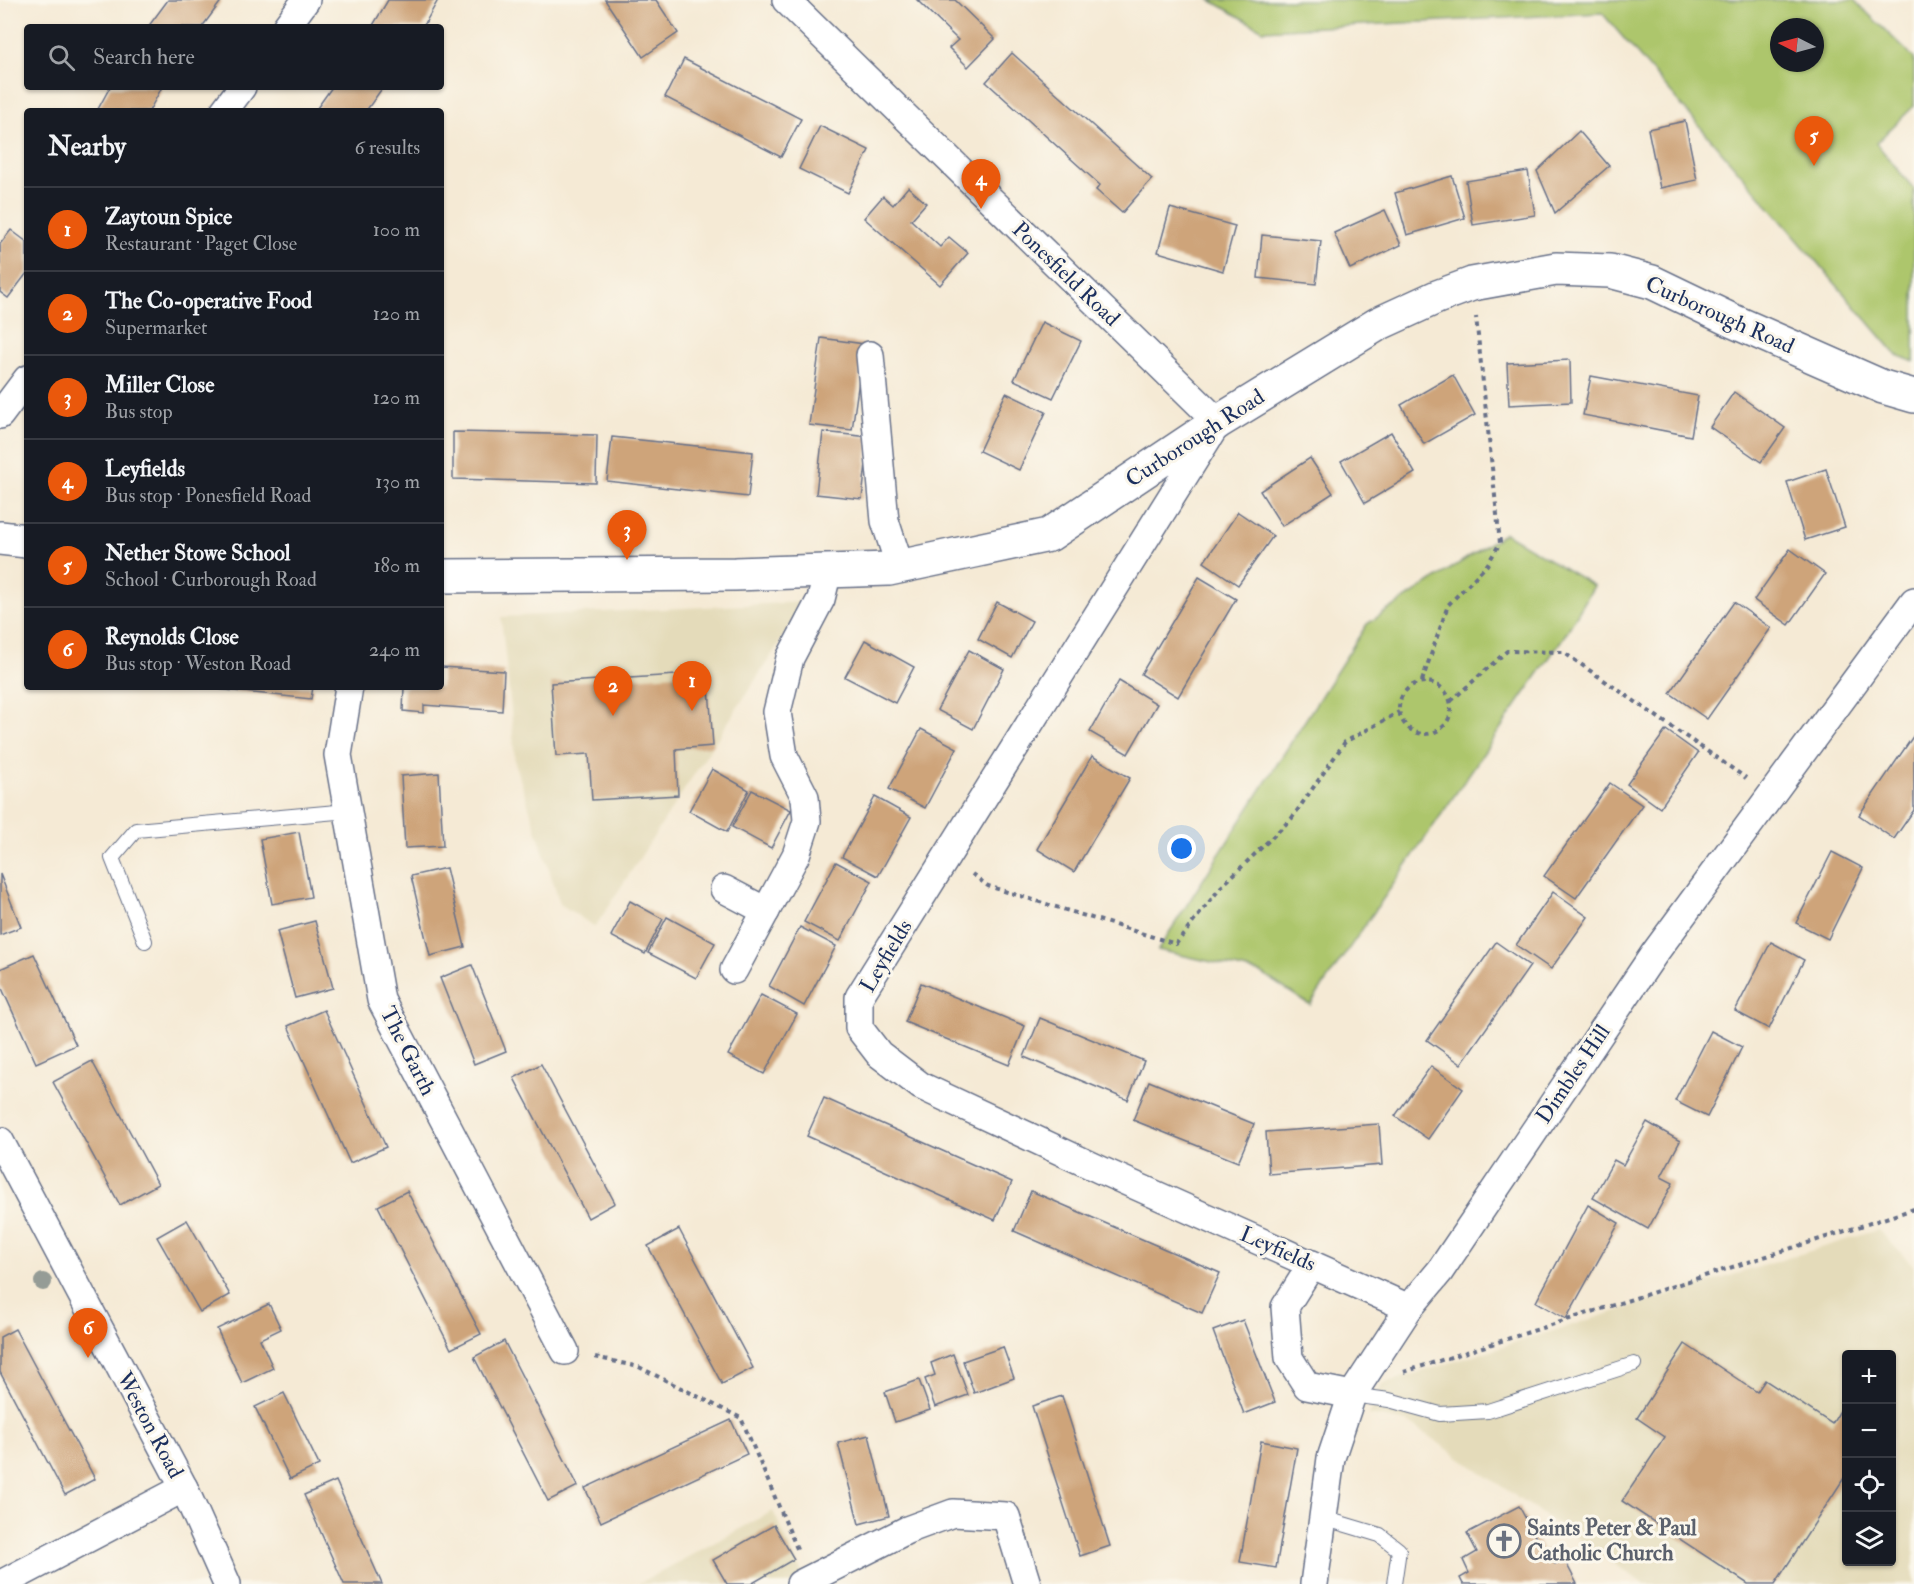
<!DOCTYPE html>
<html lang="en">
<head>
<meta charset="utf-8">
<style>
  :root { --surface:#171b24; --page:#20242c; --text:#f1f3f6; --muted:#9ea1a6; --line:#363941; --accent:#ea580c }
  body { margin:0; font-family:"IM FELL Double Pica",serif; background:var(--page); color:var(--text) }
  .controls { position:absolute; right:18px; bottom:18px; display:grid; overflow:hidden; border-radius:6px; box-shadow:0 2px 4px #0004 }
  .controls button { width:54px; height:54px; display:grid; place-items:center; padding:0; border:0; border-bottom:2px solid var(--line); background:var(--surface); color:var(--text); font:30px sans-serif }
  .compass { position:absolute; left:1770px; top:18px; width:54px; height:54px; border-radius:50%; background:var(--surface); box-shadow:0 2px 4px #0004; rotate:276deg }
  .you { position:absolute; left:1182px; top:849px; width:21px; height:21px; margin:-15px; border:4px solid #fff; border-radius:50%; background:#1a73e8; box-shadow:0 0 0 9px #1a73e833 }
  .badge { display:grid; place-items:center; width:39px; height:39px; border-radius:50%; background:var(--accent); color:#fff; font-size:20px; font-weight:700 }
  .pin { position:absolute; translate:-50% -50px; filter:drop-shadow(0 2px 3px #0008) }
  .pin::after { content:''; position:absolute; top:32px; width:21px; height:18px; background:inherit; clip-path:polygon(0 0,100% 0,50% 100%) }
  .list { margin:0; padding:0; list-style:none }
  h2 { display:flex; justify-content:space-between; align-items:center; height:78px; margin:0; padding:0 24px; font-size:26px }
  h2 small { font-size:20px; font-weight:400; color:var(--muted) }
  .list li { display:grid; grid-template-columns:39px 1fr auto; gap:18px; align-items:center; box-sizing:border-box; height:84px; padding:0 24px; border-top:2px solid var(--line) }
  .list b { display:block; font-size:22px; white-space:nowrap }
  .list p { margin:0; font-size:20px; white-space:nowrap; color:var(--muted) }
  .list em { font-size:20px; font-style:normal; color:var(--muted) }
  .icon { flex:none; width:33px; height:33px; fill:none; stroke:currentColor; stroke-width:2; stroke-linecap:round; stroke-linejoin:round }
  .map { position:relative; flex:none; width:1914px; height:1584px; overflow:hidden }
  .search { position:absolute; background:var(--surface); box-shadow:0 2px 4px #0004; left:24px; top:24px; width:420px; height:66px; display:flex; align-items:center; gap:15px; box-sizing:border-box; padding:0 21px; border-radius:6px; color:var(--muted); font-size:22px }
  .panel { position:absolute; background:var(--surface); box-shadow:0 2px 4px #0004; left:24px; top:108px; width:420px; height:582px; border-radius:6px }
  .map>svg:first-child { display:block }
  .built { fill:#e4dbba; fill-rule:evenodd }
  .green { fill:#adc66c; stroke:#647a65; stroke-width:1.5; fill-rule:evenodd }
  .building { fill:#cea47a }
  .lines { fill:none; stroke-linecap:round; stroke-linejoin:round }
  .service-casing { stroke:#677088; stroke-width:16 }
  .minor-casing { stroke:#677088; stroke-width:30 }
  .tertiary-casing { stroke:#677088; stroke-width:36 }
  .path { stroke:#677088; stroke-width:4; stroke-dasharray:4.5 4.5; stroke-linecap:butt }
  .service { stroke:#fff; stroke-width:14 }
  .minor { stroke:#fff; stroke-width:27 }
  .tertiary { stroke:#fff; stroke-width:33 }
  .tree { fill:#959c96 }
  .labels { text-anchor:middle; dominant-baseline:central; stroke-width:6; stroke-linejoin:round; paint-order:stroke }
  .street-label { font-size:22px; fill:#1b2f5e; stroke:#fbf7ec }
  .worship-label { font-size:22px; font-weight:bold; fill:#5b616d; stroke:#fbf7ec; text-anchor:start }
</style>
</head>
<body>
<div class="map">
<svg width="1914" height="1584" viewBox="0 0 1914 1584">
  <rect width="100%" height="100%" fill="#fbf7ec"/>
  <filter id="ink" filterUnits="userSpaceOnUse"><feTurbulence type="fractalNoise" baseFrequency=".0167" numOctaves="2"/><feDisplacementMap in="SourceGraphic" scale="12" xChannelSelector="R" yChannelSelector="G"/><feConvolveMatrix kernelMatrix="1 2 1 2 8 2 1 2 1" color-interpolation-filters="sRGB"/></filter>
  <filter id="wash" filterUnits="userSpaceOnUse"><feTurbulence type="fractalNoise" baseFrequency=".008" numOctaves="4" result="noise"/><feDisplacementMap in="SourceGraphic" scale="24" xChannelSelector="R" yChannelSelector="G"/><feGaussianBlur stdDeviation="1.35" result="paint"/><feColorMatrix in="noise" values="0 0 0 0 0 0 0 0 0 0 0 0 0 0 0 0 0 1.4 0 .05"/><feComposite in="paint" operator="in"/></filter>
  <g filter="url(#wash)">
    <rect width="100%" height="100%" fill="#f5ead5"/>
    <g class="built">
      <path d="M806 602 595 927 560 904 515 763 511 708 501 617Z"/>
      <path d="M1878 1230 1914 1266V1584H1644L1408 1422 1369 1415 1382 1384ZM1846 1354H1892V1562H1846Z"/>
      <path d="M773 1511 807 1584H638Z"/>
    </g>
    <g class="green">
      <path d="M1210 0H1854L1914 58V106L1876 143 1914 189V362L1897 355 1602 13 1263 30ZM1779 27H1815V63H1779Z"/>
      <path d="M1505 533 1594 586 1565 635 1310 1005 1261 973 1158 950 1367 624Z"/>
    </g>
    <g id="blocks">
      <g class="building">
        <path d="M168 0H222L202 27H148Z"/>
        <path d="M388 0H438L423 27H372Z"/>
        <path d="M605 0H656L678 33 643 57Z"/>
        <path d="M917 0H955L995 39 968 67 949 48 958 40Z"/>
        <path d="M1012 53 1152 179 1122 213 1096 190 1100 185 986 82Z"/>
        <path d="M684 59 801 119 781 157 665 97Z"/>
        <path d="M110 87H158L161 89 149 111H97Z"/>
        <path d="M332 87H383L366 111H315Z"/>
        <path d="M1685 121 1697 180 1660 188 1648 129Z"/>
        <path d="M820 126 869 150 848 193 799 169Z"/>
        <path d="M1579 131 1609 166 1555 213 1537 171Z"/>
        <path d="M1528 171 1535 215 1473 225 1466 181Z"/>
        <path d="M1452 176 1465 218 1407 235 1395 193Z"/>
        <path d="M908 187 926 203 911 220 940 247 949 237 968 253 940 285 864 218 883 196 893 205Z"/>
        <path d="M1170 208 1235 226 1223 271 1158 252Z"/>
        <path d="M1385 210 1401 245 1350 269 1334 233Z"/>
        <path d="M11 230 27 242V273L8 298 0 292V244Z"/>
        <path d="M1262 235 1321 241 1316 284 1258 278Z"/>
        <path d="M1042 322 1081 341 1053 398 1014 380Z"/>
        <path d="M821 338 864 344 852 430 809 425Z"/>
        <path d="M1570 360 1571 402 1509 405 1507 363Z"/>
        <path d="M1453 375 1475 415 1424 444 1401 405Z"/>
        <path d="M1591 376 1698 396 1691 436 1583 415Z"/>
        <path d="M1734 392 1785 428 1761 462 1710 427Z"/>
        <path d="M1006 393 1046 412 1019 470 979 451Z"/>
        <path d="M453 432 597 435 596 483 453 479Z"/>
        <path d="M823 432 869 437 862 499 816 494Z"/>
        <path d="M1391 432 1415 473 1365 503 1341 461Z"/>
        <path d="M612 437 753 452 748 497 607 481Z"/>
        <path d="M1310 458 1333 493 1282 526 1260 491Z"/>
        <path d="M1826 469 1845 527 1805 540 1787 482Z"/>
        <path d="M1238 512 1273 536 1238 585 1204 562Z"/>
        <path d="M1790 549 1825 574 1789 625 1754 600Z"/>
        <path d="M1199 577 1236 599 1178 697 1141 674Z"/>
        <path d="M997 602 1032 621 1012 658 978 639Z"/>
        <path d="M1734 602 1771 628 1707 719 1670 693Z"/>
        <path d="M865 640 914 667 895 703 845 677Z"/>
        <path d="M969 650 1004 669 973 729 937 710Z"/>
        <path d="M441 667 504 671 502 711 424 705V713L403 711 404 687H441Z"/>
        <path d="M708 673 713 746 676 749 678 795 592 800 589 754 556 756 551 683Z"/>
        <path d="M1119 681 1157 704 1128 754 1090 732Z"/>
        <path d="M217 687H313L311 699 217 689Z"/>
        <path d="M921 729 957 748 925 808 889 789Z"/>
        <path d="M1666 730 1698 753 1660 808 1627 784Z"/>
        <path d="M1914 735V810L1894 839 1859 815Z"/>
        <path d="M1092 756 1130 778 1074 872 1037 849Z"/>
        <path d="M712 769 749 790 727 832 689 811Z"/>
        <path d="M439 773 443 846 405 848 401 776Z"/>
        <path d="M1610 783 1642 805 1576 898 1544 876Z"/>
        <path d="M752 790 791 810 771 848 732 827Z"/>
        <path d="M875 797 911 817 878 876 842 857Z"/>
        <path d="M299 832 311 897 272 904 260 839Z"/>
        <path d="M1832 852 1863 868 1828 939 1796 923Z"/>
        <path d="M836 862 872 881 840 941 804 922Z"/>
        <path d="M446 868 465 947 430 956 411 876Z"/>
        <path d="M0 874 21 927 0 935Z"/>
        <path d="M1553 892 1588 917 1551 969 1516 945Z"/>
        <path d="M630 901 663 919 645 954 611 936Z"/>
        <path d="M667 917 715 943 696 978 648 953Z"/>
        <path d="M315 921 333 988 295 998 277 931Z"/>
        <path d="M800 927 836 946 804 1006 769 986Z"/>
        <path d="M1496 942 1530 966 1461 1064 1427 1040Z"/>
        <path d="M1771 942 1804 960 1769 1029 1735 1011Z"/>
        <path d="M34 954 76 1045 36 1063 0 984V969Z"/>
        <path d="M472 965 506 1051 474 1064 440 978Z"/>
        <path d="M921 983 1025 1026 1009 1065 905 1022Z"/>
        <path d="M761 995 797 1014 764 1074 728 1055Z"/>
        <path d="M324 1010 386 1147 350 1163 288 1026Z"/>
        <path d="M1040 1018 1144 1061 1128 1100 1024 1057Z"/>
        <path d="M1711 1031 1742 1047 1707 1117 1675 1101Z"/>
        <path d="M92 1061 158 1184 120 1205 53 1082Z"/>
        <path d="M541 1064 615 1203 588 1218 514 1078Z"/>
        <path d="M1431 1066 1463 1089 1428 1139 1395 1116Z"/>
        <path d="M1149 1081 1254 1124 1238 1162 1133 1120Z"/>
        <path d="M824 1098 1012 1182 995 1220 807 1136Z"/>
        <path d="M1647 1122 1680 1141 1661 1177 1673 1183 1648 1229 1593 1198 1614 1160 1623 1165Z"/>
        <path d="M1379 1124 1382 1165 1269 1174 1266 1132Z"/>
        <path d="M407 1191 481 1334 451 1349 378 1206Z"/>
        <path d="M1031 1191 1220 1273 1202 1313 1014 1231Z"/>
        <path d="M1588 1205 1619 1223 1566 1319 1536 1302Z"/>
        <path d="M187 1220 230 1295 200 1312 157 1237Z"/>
        <path d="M679 1229 753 1368 722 1384 648 1246Z"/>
        <path d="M269 1304 281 1329 260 1339 273 1368 242 1383 217 1329Z"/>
        <path d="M1243 1320 1275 1402 1244 1414 1213 1331Z"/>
        <path d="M15 1329 95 1479 65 1495 0 1372V1337Z"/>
        <path d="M504 1341 578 1486 548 1501 474 1357Z"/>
        <path d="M1685 1344 1757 1392 1765 1380 1832 1424 1846 1401V1475L1775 1584H1748L1622 1501 1665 1437 1637 1418Z"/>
        <path d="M1003 1347 1014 1378 974 1393 963 1361Z"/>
        <path d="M953 1354 968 1395 935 1407 925 1379 935 1375 931 1363Z"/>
        <path d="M919 1380 930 1410 895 1422 885 1392Z"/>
        <path d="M284 1393 319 1465 290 1479 255 1407Z"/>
        <path d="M1062 1396 1110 1546 1080 1556 1032 1406Z"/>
        <path d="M731 1420 747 1454 601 1522 585 1488Z"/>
        <path d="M869 1435 889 1516 859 1524 838 1443Z"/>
        <path d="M1261 1441 1297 1448 1276 1568 1240 1562Z"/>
        <path d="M336 1481 382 1584H344L304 1495Z"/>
        <path d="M1519 1506 1543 1551 1547 1549 1555 1564 1564 1559 1577 1584H1463L1460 1578 1469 1573 1463 1560 1477 1552 1467 1533Z"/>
        <path d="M774 1525 794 1559 751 1584H727L713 1560Z"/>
      </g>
    </g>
  </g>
  <g filter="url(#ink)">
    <use href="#blocks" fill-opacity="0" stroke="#677088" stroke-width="1.5"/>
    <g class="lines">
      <g class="service-casing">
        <g id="service">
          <path d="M145 941 112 858 136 830 348 811"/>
          <path d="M1352 1395 1389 1400 1440 1414 1488 1411 1634 1364"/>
          <path d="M1323 1518 1380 1535 1399 1550 1394 1584"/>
        </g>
      </g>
      <g class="minor-casing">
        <g id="minor">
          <path d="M786 0 1218 422 859 997V1028L879 1054 921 1086 1105 1172 1409 1308"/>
          <path d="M286 27 306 0"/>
          <path d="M224 111 242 87"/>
          <path d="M870 355 885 521 900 567"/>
          <path d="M0 415 27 379"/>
          <path d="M349 687 338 755 381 1000 565 1351"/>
          <path d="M724 889 766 911"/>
          <path d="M734 970 796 855 807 821 805 797 784 756 777 712 790 658 821 599 828 571"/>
          <path d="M0 1141 184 1488 227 1584"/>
          <path d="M1312 1264 1285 1307 1289 1358 1307 1386 1352 1395"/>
          <path d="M1 1584 184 1488"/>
          <path d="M800 1584 907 1530 953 1513 1006 1516 1027 1584"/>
          <path d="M1314 1584 1331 1458 1352 1395 1409 1308 1440 1271 1654 954 1914 601"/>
        </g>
      </g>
      <g class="tertiary-casing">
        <g id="tertiary">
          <path d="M0 538 27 541"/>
          <path d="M441 576 735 574 889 569 1049 535 1218 422 1378 324 1437 297 1472 284 1556 269 1610 271 1652 282 1733 321 1883 387 1914 396"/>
        </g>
      </g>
      <g class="path">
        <path d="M1422 681 1448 605 1487 565 1500 543 1476 317"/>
        <circle cx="1425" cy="708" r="26"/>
        <path d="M1451 701 1507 651 1563 652 1746 778"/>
        <path d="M972 874 988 886 1176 944 1221 887 1292 818 1345 742 1399 712"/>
        <path d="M595 1357 639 1367 741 1418 798 1551"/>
        <path d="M1404 1372 1914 1209"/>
      </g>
      <use href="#service" class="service"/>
      <use href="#minor" class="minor"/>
      <use href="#tertiary" class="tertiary"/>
    </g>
    <circle class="tree" cx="43" cy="1282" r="9"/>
  </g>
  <defs>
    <g id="church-ring" transform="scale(1.725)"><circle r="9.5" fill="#fbf7ec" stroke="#6b7280" stroke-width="1.5"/><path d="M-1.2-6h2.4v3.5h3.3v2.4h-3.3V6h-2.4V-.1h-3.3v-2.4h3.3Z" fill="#6b7280"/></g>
  </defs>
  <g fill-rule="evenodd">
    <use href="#church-ring" x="1504" y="1541"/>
  </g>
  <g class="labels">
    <g class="street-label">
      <text transform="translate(1066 274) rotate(44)">Ponesfield Road</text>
      <text transform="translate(1720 315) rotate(24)">Curborough Road</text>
      <text transform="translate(1195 438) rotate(-33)">Curborough Road</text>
      <text transform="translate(886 956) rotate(-59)">Leyfields</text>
      <text transform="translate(408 1051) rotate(63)">The Garth</text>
      <text transform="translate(1573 1074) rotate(-56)">Dimbles Hill</text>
      <text transform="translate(1278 1249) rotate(24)">Leyfields</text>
      <text transform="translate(150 1425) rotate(62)">Weston Road</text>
    </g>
    <g class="worship-label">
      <text x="1527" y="1528">Saints Peter &amp; Paul<tspan x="1527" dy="25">Catholic Church</tspan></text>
    </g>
  </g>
</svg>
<div class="controls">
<button>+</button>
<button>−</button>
<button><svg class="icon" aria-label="locate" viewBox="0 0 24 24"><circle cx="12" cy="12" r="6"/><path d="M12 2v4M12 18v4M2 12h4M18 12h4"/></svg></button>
<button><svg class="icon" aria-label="layers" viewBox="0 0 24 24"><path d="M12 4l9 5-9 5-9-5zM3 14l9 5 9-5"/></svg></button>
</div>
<svg class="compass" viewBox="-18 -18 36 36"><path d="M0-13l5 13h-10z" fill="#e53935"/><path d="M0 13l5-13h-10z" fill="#9ea1a6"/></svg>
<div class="you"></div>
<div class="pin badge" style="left:692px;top:711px">1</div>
<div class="pin badge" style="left:613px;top:716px">2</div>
<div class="pin badge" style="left:627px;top:560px">3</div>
<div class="pin badge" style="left:981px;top:209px">4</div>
<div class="pin badge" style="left:1814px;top:166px">5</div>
<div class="pin badge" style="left:88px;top:1358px">6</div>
<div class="search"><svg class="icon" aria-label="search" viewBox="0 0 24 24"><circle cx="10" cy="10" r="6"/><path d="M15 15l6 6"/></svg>Search here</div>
<section class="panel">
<h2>Nearby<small>6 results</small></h2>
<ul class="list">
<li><span class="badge">1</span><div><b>Zaytoun Spice</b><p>Restaurant · Paget Close</p></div><em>100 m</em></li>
<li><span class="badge">2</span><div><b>The Co-operative Food</b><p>Supermarket</p></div><em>120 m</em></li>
<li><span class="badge">3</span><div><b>Miller Close</b><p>Bus stop</p></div><em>120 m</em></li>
<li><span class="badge">4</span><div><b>Leyfields</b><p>Bus stop · Ponesfield Road</p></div><em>130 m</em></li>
<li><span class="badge">5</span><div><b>Nether Stowe School</b><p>School · Curborough Road</p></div><em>180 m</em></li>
<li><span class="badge">6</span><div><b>Reynolds Close</b><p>Bus stop · Weston Road</p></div><em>240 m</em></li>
</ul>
</section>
</div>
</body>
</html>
